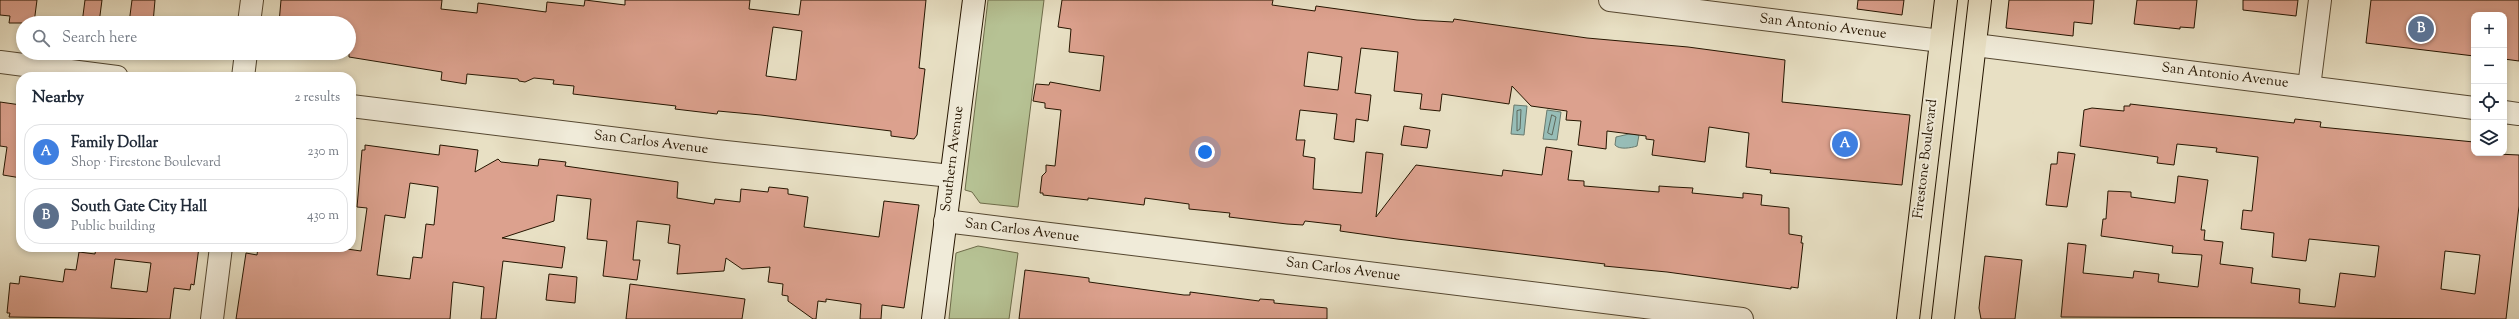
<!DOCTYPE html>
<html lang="en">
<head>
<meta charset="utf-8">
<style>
  :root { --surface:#fff; --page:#f2f2f3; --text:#1f2937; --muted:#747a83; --line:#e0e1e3; --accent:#8f2418 }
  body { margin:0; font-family:"Sorts Mill Goudy",serif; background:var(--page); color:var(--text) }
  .controls { position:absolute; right:12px; top:12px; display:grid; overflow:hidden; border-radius:8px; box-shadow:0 2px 6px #0003 }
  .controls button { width:36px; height:36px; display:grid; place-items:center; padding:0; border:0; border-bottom:1px solid var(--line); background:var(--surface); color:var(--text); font:20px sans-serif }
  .you { position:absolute; left:1205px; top:152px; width:14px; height:14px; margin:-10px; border:3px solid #fff; border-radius:50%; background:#1a73e8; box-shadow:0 0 0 6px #1a73e833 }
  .badge { display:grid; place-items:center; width:26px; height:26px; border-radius:50%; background:var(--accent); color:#fff; font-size:13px; font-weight:700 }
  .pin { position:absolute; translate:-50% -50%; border:2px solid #fff; box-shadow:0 1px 4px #0006 }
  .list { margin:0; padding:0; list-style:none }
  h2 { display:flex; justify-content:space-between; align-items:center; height:52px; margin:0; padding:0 16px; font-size:17px }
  h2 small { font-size:13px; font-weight:400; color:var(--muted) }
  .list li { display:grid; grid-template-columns:26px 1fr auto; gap:12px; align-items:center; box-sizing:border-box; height:56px; margin:0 8px 8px; padding:0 8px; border:1px solid var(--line); border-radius:16px }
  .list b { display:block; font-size:15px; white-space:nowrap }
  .list p { margin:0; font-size:13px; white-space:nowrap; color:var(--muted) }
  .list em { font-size:13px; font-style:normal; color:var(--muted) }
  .icon { flex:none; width:22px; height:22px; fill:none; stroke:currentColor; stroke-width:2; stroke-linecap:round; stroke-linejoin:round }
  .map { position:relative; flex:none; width:2519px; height:319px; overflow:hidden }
  .search { position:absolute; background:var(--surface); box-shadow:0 2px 6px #0003; left:16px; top:16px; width:340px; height:44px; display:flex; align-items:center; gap:10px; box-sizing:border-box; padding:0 14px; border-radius:22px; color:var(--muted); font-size:15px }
  .panel { position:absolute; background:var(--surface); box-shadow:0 2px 6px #0003; left:16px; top:72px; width:340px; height:180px; border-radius:16px }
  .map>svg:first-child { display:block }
  .green { fill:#b6c294; stroke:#6e6c4a }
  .water { fill:#97bdb7; stroke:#697a6e }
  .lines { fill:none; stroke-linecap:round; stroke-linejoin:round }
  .shore { stroke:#5e695c; stroke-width:1 }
  .building { fill:#dca18e; stroke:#251500; fill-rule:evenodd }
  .street-casing { stroke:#564831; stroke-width:24 }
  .secondary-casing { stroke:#251500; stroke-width:24 }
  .primary-casing { stroke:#251500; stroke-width:24 }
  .street { stroke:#f0ebd9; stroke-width:22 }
  .secondary { stroke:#f0ebd9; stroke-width:22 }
  .primary { stroke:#e8e0c4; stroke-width:22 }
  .labels { text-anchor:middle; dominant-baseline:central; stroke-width:4; stroke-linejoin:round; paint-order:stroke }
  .street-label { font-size:14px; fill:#251500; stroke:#f0ebd9 }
</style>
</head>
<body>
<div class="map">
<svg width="2519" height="319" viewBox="0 0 2519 319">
  <rect width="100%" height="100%" fill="#e8e0c4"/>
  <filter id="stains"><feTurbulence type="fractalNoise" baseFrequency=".005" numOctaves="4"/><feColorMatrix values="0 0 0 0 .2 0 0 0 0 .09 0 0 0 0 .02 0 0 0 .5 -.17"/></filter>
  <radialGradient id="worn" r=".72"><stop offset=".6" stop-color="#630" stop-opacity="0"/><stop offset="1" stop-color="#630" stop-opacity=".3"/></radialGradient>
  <g class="green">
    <path d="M988 0H1044L1018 207 980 203 972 192 965 190Z"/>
    <path d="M978 246 1018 253 1009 319H949L956 253Z"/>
  </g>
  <g class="water">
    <path d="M1514 105 1527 106 1524 135 1511 134Z"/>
    <path d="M1547 110 1561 112 1557 140 1543 139Z"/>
    <path d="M1629 134 1639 135 1637 146C1631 148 1619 150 1615 145L1616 137Z"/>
  </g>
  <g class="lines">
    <g class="shore">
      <path d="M1521 110 1520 129 1517 131V111Z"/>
      <path d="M1552 115 1556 117 1552 135 1548 133Z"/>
    </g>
  </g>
  <g class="building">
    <path d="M0 0H37L34 23H9L10 16 0 15Z"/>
    <path d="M85 0H102L99 23H82Z"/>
    <path d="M132 0H155L153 23H129Z"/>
    <path d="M281 0H442L441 9 477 13 478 3 546 12 547 2 584 6 585 0 625 5V0H750L749 9 799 15 801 0H926L919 68 925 69 917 135 914 139 891 136V131L761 115 718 111 717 114 675 109 676 106 573 94 574 86 553 84 554 80 534 78 525 82 519 81 518 79 467 74 466 84 441 80 442 72 349 57V23H279ZM773 27 802 31 796 80 766 76Z"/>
    <path d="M1062 0H1273L1272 5 1315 11 1316 6 1417 20 1453 22 1454 19 1587 38 1688 47 1785 60 1782 102 1910 115 1902 185 1770 173 1771 170 1746 167 1749 133 1709 127 1705 162 1652 155 1654 140 1646 139V136L1607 131 1606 149 1578 145 1581 121 1566 120 1567 111 1531 106 1512 86 1509 104 1442 94 1440 111 1420 109 1422 94 1394 91 1398 52 1361 48 1355 93 1371 95 1368 121 1356 119 1354 142 1334 139 1337 114 1300 110 1296 140H1305L1303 156 1315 158 1313 189 1362 193 1366 152 1383 154 1376 217 1416 165 1502 176 1503 170 1542 175 1546 147 1572 151 1568 180 1584 181V186L1659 192V186L1673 187 1693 188 1692 193 1743 198V193L1762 195 1761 205 1789 208V234L1802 236 1801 243H1803L1798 288 1791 287V289L1667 272 1604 266 1605 264 1397 239 1340 231 1341 225 1331 224 1305 221 1303 225 1287 224 1229 217 1230 213 1189 209V204L1145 198 1144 205 1088 198V200L1043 195V193H1040L1042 176 1046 172V165L1055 166 1061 110 1045 108V103L1033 101 1036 84 1049 85 1050 82 1100 91 1104 56 1069 52 1071 29 1058 27ZM1308 52 1342 57 1338 90 1304 86Z"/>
    <path d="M1858 0H1904L1902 15 1857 9Z"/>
    <path d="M2009 0H2094L2092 24 2074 22 2073 36 2006 28Z"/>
    <path d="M2137 0H2197L2194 28 2180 27V29L2134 24Z"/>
    <path d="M2243 0H2298L2296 16 2243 10Z"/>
    <path d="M2371 0H2519V61L2504 59V15H2474V56L2366 43Z"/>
    <path d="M0 102 21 105V178L3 175 7 147 0 146Z"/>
    <path d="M2130 104 2294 123 2295 119 2321 122 2320 127 2474 142V153L2519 155V206L2506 319 2061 317 2068 243 2086 245 2083 273 2133 278 2134 271 2159 274 2158 282 2198 287 2202 255 2172 253 2173 246 2101 236 2103 219H2106L2108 191 2131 192V197L2175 203 2178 176 2208 180 2201 230H2205L2204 240 2223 242 2220 264 2253 268 2251 283 2300 289 2299 303 2335 307 2340 273 2375 277 2379 246 2309 239 2306 261 2272 257 2274 233 2241 229 2243 210 2252 211 2258 157 2216 152 2217 148 2177 144 2174 165 2157 163 2158 157 2080 146 2084 110 2092 108 2124 111V106H2130ZM2445 251 2480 255 2475 294 2441 289Z"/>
    <path d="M1404 126 1430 130 1427 148 1401 145Z"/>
    <path d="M365 145 439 155 440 145 478 150 475 172 498 159 501 162 538 166 539 159 566 162 565 166 678 182 677 198 714 204 715 199 740 202 741 189 768 192 769 187 788 189V194L808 197 804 227 879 237 884 201 919 205 904 308 882 305 881 319H860L861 304 826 299V302L818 301 816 319H813L788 301V296L782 295 783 284 768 282 770 267 742 269 726 258 724 271 677 274 680 245 668 243 670 225 637 221 633 260H640L637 280 603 276 607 241 587 239 591 199 557 195 554 221 502 238 565 247 562 268 503 261 496 319H481L484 287 453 282 450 319H236L246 253 257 255 258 247H333L361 251 367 208 357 207 362 150H365ZM410 183 438 187 434 225 426 224 422 258 413 257 410 279 377 275 385 215 405 218Z"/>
    <path d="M2058 152 2075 154 2067 207 2046 205 2051 164H2057Z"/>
    <path d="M96 247H199L194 285 191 284 190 290 174 288 170 319 9 317 10 313H7L10 283 19 284 20 276 63 282 65 269 76 270 79 252 95 254ZM115 259 151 263 147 292 111 288Z"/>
    <path d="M1985 256 2022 260 2015 319H1981L1979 308Z"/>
    <path d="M1025 270 1089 278V282L1184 295H1190V292L1259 301 1260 299 1274 300V303L1327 308V319H1019Z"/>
    <path d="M549 274 577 277 575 303 546 300Z"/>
    <path d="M630 284 745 299 742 319H626Z"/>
  </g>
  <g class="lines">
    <g class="street-casing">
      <g id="street">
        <path d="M1610 0 1941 41"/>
        <path d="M249 23 252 0"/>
        <path d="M1975 45 2474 108"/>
        <path d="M0 62 117 77"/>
        <path d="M243 77 246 53"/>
        <path d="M2309 87 2320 0"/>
        <path d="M351 106 716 151 951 176"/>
        <path d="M2504 112 2519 114"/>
        <path d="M945 221 1742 319"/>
        <path d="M212 319 221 247"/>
      </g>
    </g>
    <g class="secondary-casing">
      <path id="secondary" d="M933 319 974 0"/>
    </g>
    <g class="primary-casing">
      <g id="primary">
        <path d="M1908 319 1946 0"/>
        <path d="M1943 319 1980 0"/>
      </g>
    </g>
    <use href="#street" class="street"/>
    <use href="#secondary" class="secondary"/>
    <use href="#primary" class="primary"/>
  </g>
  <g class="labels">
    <g class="street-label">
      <text transform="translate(1823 27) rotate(7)">San Antonio Avenue</text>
      <text transform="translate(2225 76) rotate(7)">San Antonio Avenue</text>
      <text transform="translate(651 143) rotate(7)">San Carlos Avenue</text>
      <text transform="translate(953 159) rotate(-83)">Southern Avenue</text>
      <text transform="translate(1926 159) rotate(-83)">Firestone Boulevard</text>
      <text transform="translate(1022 231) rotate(7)">San Carlos Avenue</text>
      <text transform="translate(1343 270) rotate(7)">San Carlos Avenue</text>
    </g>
  </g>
  <rect width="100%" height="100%" filter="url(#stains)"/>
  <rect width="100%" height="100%" fill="url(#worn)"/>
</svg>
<div class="controls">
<button>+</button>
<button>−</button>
<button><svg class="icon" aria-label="locate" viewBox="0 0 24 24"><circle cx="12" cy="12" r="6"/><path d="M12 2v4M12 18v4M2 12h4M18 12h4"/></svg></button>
<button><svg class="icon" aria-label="layers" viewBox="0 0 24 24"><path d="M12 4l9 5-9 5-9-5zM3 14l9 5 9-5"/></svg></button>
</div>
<div class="you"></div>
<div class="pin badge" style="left:1845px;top:144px;background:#3f7fe0">A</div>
<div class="pin badge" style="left:2421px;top:29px;background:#5c6f8a">B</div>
<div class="search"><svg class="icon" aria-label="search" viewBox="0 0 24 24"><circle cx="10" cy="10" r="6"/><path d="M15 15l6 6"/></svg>Search here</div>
<section class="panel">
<h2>Nearby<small>2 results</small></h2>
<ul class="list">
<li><span class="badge" style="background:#3f7fe0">A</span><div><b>Family Dollar</b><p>Shop · Firestone Boulevard</p></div><em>230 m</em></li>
<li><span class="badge" style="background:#5c6f8a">B</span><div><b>South Gate City Hall</b><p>Public building</p></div><em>430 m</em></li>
</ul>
</section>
</div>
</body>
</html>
